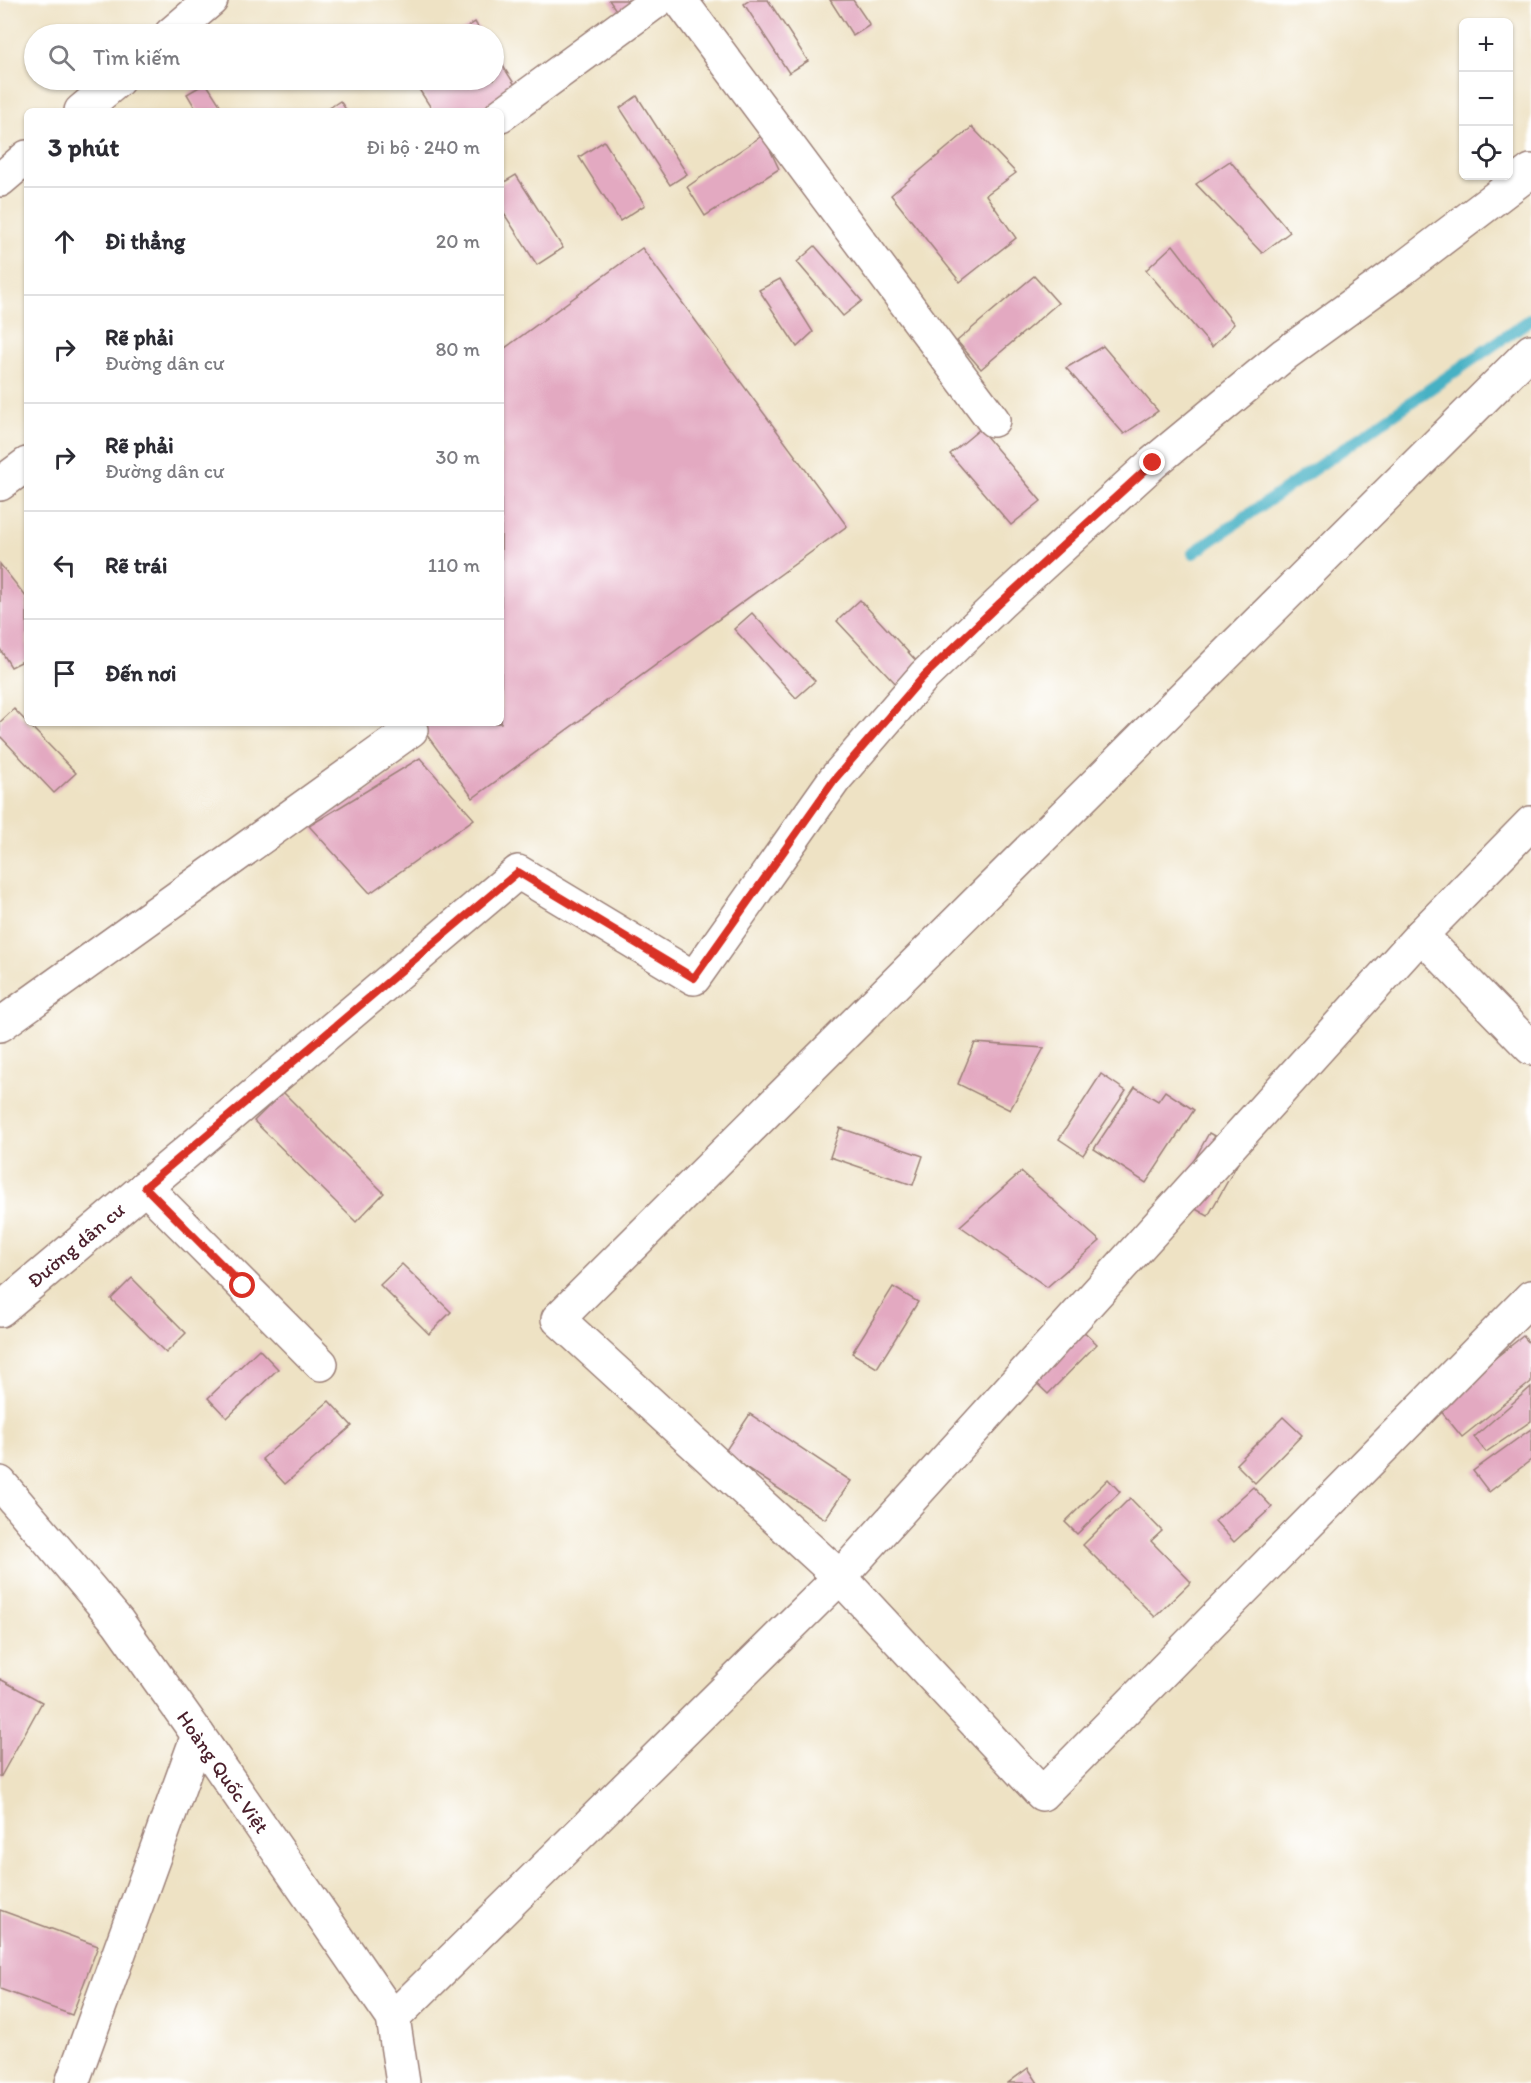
<!DOCTYPE html>
<html lang="vi">
<head>
<meta charset="utf-8">
<style>
  :root { --surface:#fff; --page:#f7f7f7; --text:#2b2b33; --muted:#7c7c81; --line:#e1e1e2 }
  body { margin:0; font-family:Itim,sans-serif; background:var(--page); color:var(--text) }
  .controls { position:absolute; right:18px; top:18px; display:grid; overflow:hidden; border-radius:9px; box-shadow:0 2px 4px #0004 }
  .controls button { width:54px; height:54px; display:grid; place-items:center; padding:0; border:0; border-bottom:2px solid var(--line); background:var(--surface); color:var(--text); font:30px sans-serif }
  .stop { position:absolute; width:18px; height:18px; margin:-14px; border:4px solid #d93025; border-radius:50%; background:#fff }
  .stop.end { background:#d93025; border-color:#fff; box-shadow:0 2px 6px #0008 }
  .list { margin:0; padding:0; list-style:none }
  h2 { display:flex; justify-content:space-between; align-items:center; height:78px; margin:0; padding:0 24px; font-size:26px }
  h2 small { font-size:20px; font-weight:400; color:var(--muted) }
  .list li { display:grid; grid-template-columns:39px 1fr auto; gap:18px; align-items:center; box-sizing:border-box; height:108px; padding:0 24px; border-top:2px solid var(--line) }
  .list b { display:block; font-size:22px; white-space:nowrap }
  .list p { margin:0; font-size:20px; white-space:nowrap; color:var(--muted) }
  .list em { font-size:20px; font-style:normal; color:var(--muted) }
  .icon { flex:none; width:33px; height:33px; fill:none; stroke:currentColor; stroke-width:2; stroke-linecap:round; stroke-linejoin:round }
  .map { position:relative; flex:none; width:1531px; height:2083px; overflow:hidden }
  .search { position:absolute; background:var(--surface); box-shadow:0 2px 4px #0004; left:24px; top:24px; width:480px; height:66px; display:flex; align-items:center; gap:15px; box-sizing:border-box; padding:0 21px; border-radius:33px; color:var(--muted); font-size:22px }
  .panel { position:absolute; background:var(--surface); box-shadow:0 2px 4px #0004; left:24px; top:108px; width:480px; height:618px; border-radius:9px }
  .map>svg:first-child { display:block }
  .lines { fill:none; stroke-linecap:round; stroke-linejoin:round }
  .stream { stroke:#46b1c4; stroke-width:12 }
  .building { fill:#e3a9c1 }
  .minor-casing { stroke:#9c8078; stroke-width:36 }
  .minor { stroke:#fff; stroke-width:33 }
  .route { stroke:#d93025; stroke-width:8 }
  .labels { text-anchor:middle; dominant-baseline:central; stroke-width:6; stroke-linejoin:round; paint-order:stroke }
  .street-label { font-size:20px; fill:#4a1f2b; stroke:#fff }
</style>
</head>
<body>
<div class="map">
<svg width="1531" height="2083" viewBox="0 0 1531 2083">
  <rect width="100%" height="100%" fill="#fff"/>
  <filter id="ink" filterUnits="userSpaceOnUse"><feTurbulence type="fractalNoise" baseFrequency=".0167" numOctaves="2"/><feDisplacementMap in="SourceGraphic" scale="12" xChannelSelector="R" yChannelSelector="G"/><feConvolveMatrix kernelMatrix="1 2 1 2 8 2 1 2 1" color-interpolation-filters="sRGB"/></filter>
  <filter id="wash" filterUnits="userSpaceOnUse"><feTurbulence type="fractalNoise" baseFrequency=".008" numOctaves="4" result="noise"/><feDisplacementMap in="SourceGraphic" scale="24" xChannelSelector="R" yChannelSelector="G"/><feGaussianBlur stdDeviation="1.35" result="paint"/><feColorMatrix in="noise" values="0 0 0 0 0 0 0 0 0 0 0 0 0 0 0 0 0 1.4 0 .05"/><feComposite in="paint" operator="in"/></filter>
  <g filter="url(#wash)">
    <rect width="100%" height="100%" fill="#eee2c4"/>
    <g class="lines">
      <path class="stream" d="M1193 553 1531 319"/>
    </g>
    <g id="blocks">
      <g class="building">
        <path d="M609 0H639L620 16Z"/>
        <path d="M750 0H768L808 61 789 73 744 4Z"/>
        <path d="M830 0H853L870 25 853 36Z"/>
        <path d="M475 22 482 34H456Z"/>
        <path d="M494 52 522 96 498 111H433L413 80H494Z"/>
        <path d="M206 83 224 111H197L187 94Z"/>
        <path d="M637 96 687 174 670 185 620 108Z"/>
        <path d="M340 101 347 111H325Z"/>
        <path d="M972 127 1016 173 986 195 1016 238 960 282 891 195Z"/>
        <path d="M763 135 779 169 705 216 687 187Z"/>
        <path d="M604 141 645 205 620 221 579 157Z"/>
        <path d="M1230 161 1290 232 1262 253 1196 184Z"/>
        <path d="M516 175 563 248 537 265 501 209V184Z"/>
        <path d="M1173 245 1234 324 1212 347 1146 270Z"/>
        <path d="M815 246 862 301 843 316 797 262Z"/>
        <path d="M642 248 847 526 473 798 418 723H501V351Z"/>
        <path d="M1034 276 1058 303 981 369 957 341Z"/>
        <path d="M780 279 813 332 797 347 759 290Z"/>
        <path d="M1103 346 1158 411 1124 434 1066 368Z"/>
        <path d="M980 429 1041 501 1011 525 950 454Z"/>
        <path d="M0 564 27 598V659L11 667 0 649Z"/>
        <path d="M860 600 921 666 898 686 837 621Z"/>
        <path d="M752 613 815 681 796 698 734 629Z"/>
        <path d="M14 709 76 773 54 793 0 736V722Z"/>
        <path d="M420 758 474 819 370 893 309 826Z"/>
        <path d="M975 1043 1044 1048 1010 1110 958 1084Z"/>
        <path d="M1101 1074 1126 1091 1083 1155 1059 1139Z"/>
        <path d="M1135 1087 1158 1101 1165 1091 1194 1110 1146 1183 1094 1149Z"/>
        <path d="M283 1092 384 1193 356 1222 254 1121Z"/>
        <path d="M840 1128 923 1156 913 1185 830 1157Z"/>
        <path d="M1209 1133 1227 1143 1222 1152 1239 1161 1208 1216 1174 1197Z"/>
        <path d="M1021 1172 1100 1241 1047 1287 960 1226Z"/>
        <path d="M402 1264 451 1312 429 1334 380 1285Z"/>
        <path d="M132 1278 186 1333 166 1353 111 1299Z"/>
        <path d="M893 1287 918 1302 877 1368 852 1353Z"/>
        <path d="M1074 1322 1097 1344 1048 1394 1025 1372Z"/>
        <path d="M1523 1336 1531 1345V1382L1462 1437 1436 1405Z"/>
        <path d="M259 1349 278 1369 227 1418 208 1398Z"/>
        <path d="M1531 1387V1421L1486 1452 1474 1437Z"/>
        <path d="M329 1401 352 1426 285 1484 262 1459Z"/>
        <path d="M750 1414 851 1481 825 1519 724 1453Z"/>
        <path d="M1283 1417 1302 1435 1255 1483 1236 1464Z"/>
        <path d="M1531 1429V1460L1489 1492 1473 1471Z"/>
        <path d="M1108 1479 1120 1492 1077 1534 1065 1522Z"/>
        <path d="M1253 1487 1272 1507 1234 1542 1215 1521Z"/>
        <path d="M1130 1498 1162 1531 1151 1541 1191 1582 1155 1617 1083 1545Z"/>
        <path d="M0 1679 42 1702 0 1778Z"/>
        <path d="M0 1910 98 1946 72 2015 0 1989Z"/>
        <path d="M1028 2068 1038 2083H1008Z"/>
      </g>
    </g>
  </g>
  <g filter="url(#ink)">
    <use href="#blocks" fill-opacity="0" stroke="#9c8078" stroke-width="1.5"/>
    <g class="lines">
      <g class="minor-casing">
        <g id="minor">
          <path d="M680 0 993 420"/>
          <path d="M171 34 211 0"/>
          <path d="M81 111 118 80"/>
          <path d="M501 115 658 0"/>
          <path d="M0 180 27 157"/>
          <path d="M1531 351 558 1319 840 1577 1042 1794 1531 1297"/>
          <path d="M0 484 27 464"/>
          <path d="M1421 935 1531 1048"/>
          <path d="M0 1025 411 730"/>
          <path d="M145 1187 321 1364"/>
          <path d="M0 1310 518 872 694 978 834 780 924 676 1000 603 1153 463 1285 354 1401 270 1531 171"/>
          <path d="M0 1483 118 1622 198 1735 393 2018 403 2083"/>
          <path d="M393 2018 840 1577 1421 935 1531 823"/>
          <path d="M72 2083 198 1735"/>
        </g>
      </g>
      <use href="#minor" class="minor"/>
    </g>
  </g>
  <g class="lines" filter="url(#ink)">
    <path class="route" d="M243 1286 145 1187 518 872 694 978 834 780 924 676 1000 603 1153 463"/>
  </g>
  <g class="labels">
    <g class="street-label">
      <text transform="translate(76 1245) rotate(-40)">Đường dân cư</text>
      <text transform="translate(223 1772) rotate(55)">Hoàng Quốc Việt</text>
    </g>
  </g>
</svg>
<div class="controls">
<button>+</button>
<button>−</button>
<button><svg class="icon" aria-label="locate" viewBox="0 0 24 24"><circle cx="12" cy="12" r="6"/><path d="M12 2v4M12 18v4M2 12h4M18 12h4"/></svg></button>
</div>
<div class="stop" style="left:243px;top:1286px"></div>
<div class="stop end" style="left:1153px;top:463px"></div>
<div class="search"><svg class="icon" aria-label="search" viewBox="0 0 24 24"><circle cx="10" cy="10" r="6"/><path d="M15 15l6 6"/></svg>Tìm kiếm</div>
<section class="panel">
<h2>3 phút<small>Đi bộ · 240 m</small></h2>
<ul class="list">
<li><svg class="icon" aria-label="ahead" viewBox="0 0 24 24"><path d="M12 20V5M6 11l6-6 6 6"/></svg><div><b>Đi thẳng</b></div><em>20 m</em></li>
<li><svg class="icon" aria-label="right" viewBox="0 0 24 24"><path d="M7 20v-9h11M14 6l5 5-5 5"/></svg><div><b>Rẽ phải</b><p>Đường dân cư</p></div><em>80 m</em></li>
<li><svg class="icon" aria-label="right" viewBox="0 0 24 24"><path d="M7 20v-9h11M14 6l5 5-5 5"/></svg><div><b>Rẽ phải</b><p>Đường dân cư</p></div><em>30 m</em></li>
<li><svg class="icon" aria-label="left" viewBox="0 0 24 24"><path d="M17 20v-9H6M10 6l-5 5 5 5"/></svg><div><b>Rẽ trái</b></div><em>110 m</em></li>
<li><svg class="icon" aria-label="arrive" viewBox="0 0 24 24"><path d="M6 21V4h12l-3 4 3 4H6"/></svg><div><b>Đến nơi</b></div></li>
</ul>
</section>
</div>
</body>
</html>
